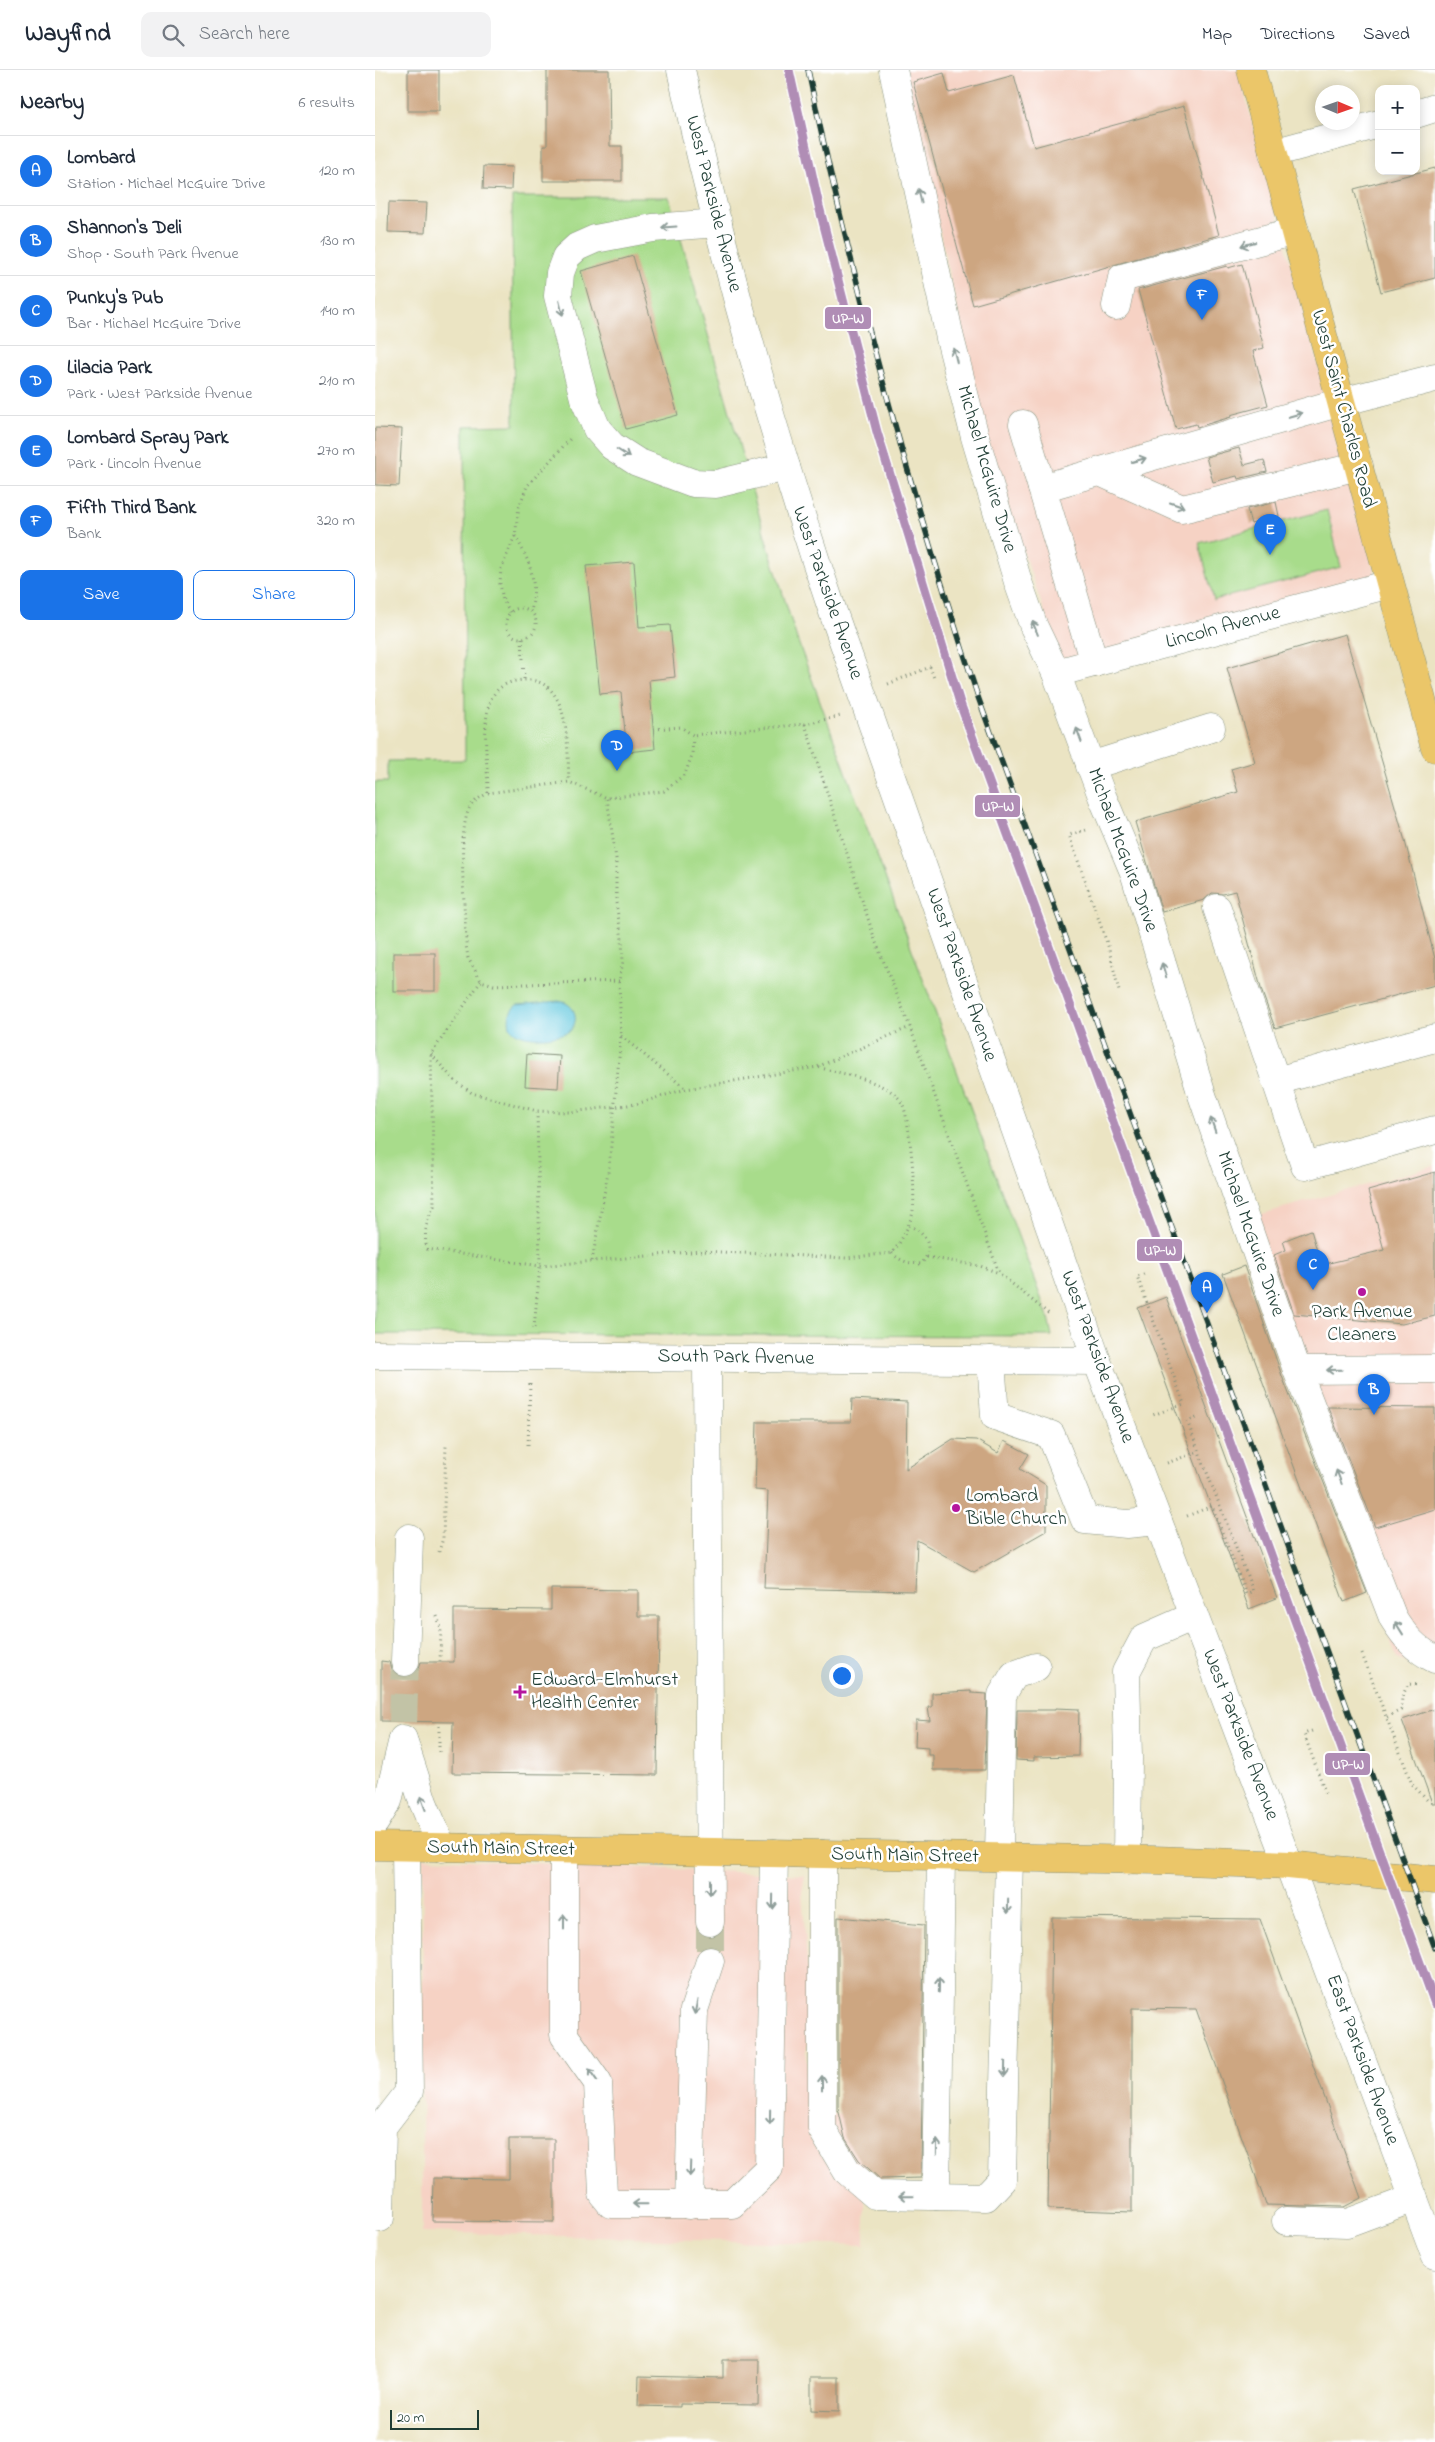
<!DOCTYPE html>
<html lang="en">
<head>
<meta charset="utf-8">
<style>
  :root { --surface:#fff; --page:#f2f2f3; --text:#1f2937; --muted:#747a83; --line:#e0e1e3; --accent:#1a73e8 }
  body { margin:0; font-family:"Indie Flower",sans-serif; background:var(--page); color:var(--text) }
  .controls { position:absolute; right:15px; top:15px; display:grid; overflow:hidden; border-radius:10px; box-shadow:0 2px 12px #0003 }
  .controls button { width:45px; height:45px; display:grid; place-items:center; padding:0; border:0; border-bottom:1px solid var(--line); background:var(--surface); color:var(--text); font:25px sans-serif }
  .compass { position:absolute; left:940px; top:15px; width:45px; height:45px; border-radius:50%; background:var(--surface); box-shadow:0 2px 12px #0003; rotate:92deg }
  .scale { position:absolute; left:15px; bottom:12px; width:89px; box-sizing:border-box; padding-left:5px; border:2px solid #1f3d34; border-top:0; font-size:14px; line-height:18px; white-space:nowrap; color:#1f3d34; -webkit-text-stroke:4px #fff; paint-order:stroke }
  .you { position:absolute; left:466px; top:1605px; width:18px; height:18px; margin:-12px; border:4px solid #fff; border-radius:50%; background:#1a73e8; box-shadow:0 0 0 8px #1a73e833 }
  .badge { display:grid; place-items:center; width:32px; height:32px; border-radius:50%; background:var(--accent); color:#fff; font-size:16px; font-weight:700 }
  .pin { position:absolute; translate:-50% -41px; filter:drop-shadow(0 1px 2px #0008) }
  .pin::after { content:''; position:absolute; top:26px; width:18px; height:15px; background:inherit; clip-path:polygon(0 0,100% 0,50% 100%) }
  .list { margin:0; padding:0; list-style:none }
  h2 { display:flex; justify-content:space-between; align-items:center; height:65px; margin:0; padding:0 20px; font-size:21px }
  h2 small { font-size:16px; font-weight:400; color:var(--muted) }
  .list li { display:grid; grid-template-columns:32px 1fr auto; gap:15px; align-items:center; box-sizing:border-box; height:70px; padding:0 20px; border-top:1px solid var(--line) }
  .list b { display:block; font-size:19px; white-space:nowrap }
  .list p { margin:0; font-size:16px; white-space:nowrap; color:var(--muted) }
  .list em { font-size:16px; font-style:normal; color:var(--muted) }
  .actions { display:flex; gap:10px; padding:15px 20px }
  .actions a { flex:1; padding:11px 0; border:1px solid var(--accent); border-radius:10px; text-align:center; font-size:18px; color:var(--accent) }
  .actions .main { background:var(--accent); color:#fff }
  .icon { flex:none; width:28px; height:28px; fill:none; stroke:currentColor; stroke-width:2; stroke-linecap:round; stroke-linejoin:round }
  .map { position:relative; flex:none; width:1060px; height:2372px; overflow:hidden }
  header { display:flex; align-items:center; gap:30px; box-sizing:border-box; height:70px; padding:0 25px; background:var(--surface); border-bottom:1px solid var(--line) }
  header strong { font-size:24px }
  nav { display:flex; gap:28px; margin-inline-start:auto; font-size:18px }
  .search { width:350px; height:45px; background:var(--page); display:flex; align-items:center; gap:12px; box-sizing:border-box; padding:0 18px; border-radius:10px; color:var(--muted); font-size:19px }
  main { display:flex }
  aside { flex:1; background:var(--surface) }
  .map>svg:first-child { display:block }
  .built { fill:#f6d2c4 }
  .green { fill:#a8dc8b; stroke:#648c60 }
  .water { fill:#61c7de; stroke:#408289 }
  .building { fill:#cda681 }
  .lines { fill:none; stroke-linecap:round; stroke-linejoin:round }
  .minor-tunnel { stroke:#c2c3a6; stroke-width:28; stroke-dasharray:28 14; stroke-linecap:butt }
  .minor-casing { stroke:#85907c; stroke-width:29 }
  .major-casing { stroke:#85907c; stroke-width:29 }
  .path { stroke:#85907c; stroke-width:3; stroke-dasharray:1 4; stroke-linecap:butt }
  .minor { stroke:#fff; stroke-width:28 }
  .major { stroke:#ebc669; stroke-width:28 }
  .rail-casing { stroke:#1f3d34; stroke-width:5.5 }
  .rail { stroke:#fff; stroke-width:4; stroke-dasharray:11; stroke-linecap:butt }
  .rail-1-casing { stroke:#fff; stroke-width:12 }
  .rail-1 { stroke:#b08db5; stroke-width:9 }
  .oneway { stroke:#8f9e9a }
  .poi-dot { fill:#b5179e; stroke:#fff; stroke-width:2 }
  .labels { text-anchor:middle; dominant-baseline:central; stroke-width:5; stroke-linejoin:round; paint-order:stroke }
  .street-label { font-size:20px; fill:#1f3d34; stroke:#fff }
  .poi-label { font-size:20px; fill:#1f3d34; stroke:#fff; text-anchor:start }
  .line-badge { stroke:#fff; stroke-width:2 }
  .badge-label { font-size:14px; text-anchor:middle; font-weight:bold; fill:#fff }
</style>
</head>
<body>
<header>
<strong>Wayfind</strong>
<div class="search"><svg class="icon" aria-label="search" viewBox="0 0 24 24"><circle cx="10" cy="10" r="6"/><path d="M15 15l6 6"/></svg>Search here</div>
<nav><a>Map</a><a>Directions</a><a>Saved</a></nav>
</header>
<main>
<aside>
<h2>Nearby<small>6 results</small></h2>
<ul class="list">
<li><span class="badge">A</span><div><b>Lombard</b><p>Station · Michael McGuire Drive</p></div><em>120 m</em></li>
<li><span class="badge">B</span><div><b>Shannon's Deli</b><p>Shop · South Park Avenue</p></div><em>130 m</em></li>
<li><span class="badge">C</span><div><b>Punky's Pub</b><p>Bar · Michael McGuire Drive</p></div><em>140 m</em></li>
<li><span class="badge">D</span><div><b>Lilacia Park</b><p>Park · West Parkside Avenue</p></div><em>210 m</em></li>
<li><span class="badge">E</span><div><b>Lombard Spray Park</b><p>Park · Lincoln Avenue</p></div><em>270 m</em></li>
<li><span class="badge">F</span><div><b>Fifth Third Bank</b><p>Bank</p></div><em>320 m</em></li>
</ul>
<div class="actions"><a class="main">Save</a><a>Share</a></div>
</aside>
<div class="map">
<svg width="1060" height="2372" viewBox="0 0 1060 2372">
  <rect width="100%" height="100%" fill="#fff"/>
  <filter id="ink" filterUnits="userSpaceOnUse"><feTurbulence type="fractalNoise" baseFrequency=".02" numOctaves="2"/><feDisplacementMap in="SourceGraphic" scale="10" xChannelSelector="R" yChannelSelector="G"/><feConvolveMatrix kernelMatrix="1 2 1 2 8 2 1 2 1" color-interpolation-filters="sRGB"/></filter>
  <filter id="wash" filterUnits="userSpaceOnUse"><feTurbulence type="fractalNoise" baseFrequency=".0096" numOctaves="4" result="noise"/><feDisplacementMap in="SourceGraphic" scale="20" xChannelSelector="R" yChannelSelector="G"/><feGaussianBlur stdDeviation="1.12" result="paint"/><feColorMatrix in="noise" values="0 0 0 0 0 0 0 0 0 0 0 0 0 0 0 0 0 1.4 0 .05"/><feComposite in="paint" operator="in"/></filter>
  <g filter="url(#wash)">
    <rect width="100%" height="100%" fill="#ebe4c3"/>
    <g class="built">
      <path d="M529 0H863L1006 525 693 609 615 387Z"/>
      <path d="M1060 1096V1606L1022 1588 858 1152Z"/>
      <path d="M48 1788 430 1805 427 1822 433 1905 431 2036 437 2042 490 2047V2175L47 2162Z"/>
    </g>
    <g class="green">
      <path d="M137 127H294L392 473 422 569 673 1247 677 1266 0 1264V712H13V691L90 690 89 356 139 355Z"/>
      <path d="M952 440 966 497 839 530 824 473Z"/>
    </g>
    <path class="water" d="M183 931C199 932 206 949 195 961 180 968 146 972 135 957 133 948 134 941 142 935Z"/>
    <g id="blocks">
      <g class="building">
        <rect x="33" y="0" width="31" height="41"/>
        <path d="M172 0H234L235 76H247V111H168V76H172Z"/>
        <path d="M569 3 574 23 639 5 659 77 809 36 844 165 598 235 538 12Z"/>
        <path d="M109 96 137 97 136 120 108 119Z"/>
        <path d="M1060 98V208L1006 222 979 119Z"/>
        <path d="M14 132 52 133 50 163 13 162Z"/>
        <path d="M258 186 303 345 251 359 206 201Z"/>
        <path d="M867 194 889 278 878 281 893 335 855 345 856 347 822 357 821 354 801 359 763 220 852 196 853 198Z"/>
        <path d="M0 358 27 359 24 416 0 415Z"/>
        <path d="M864 378 869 395 889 390 892 402 863 409 862 406 838 412 831 387Z"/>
        <path d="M901 432 904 446 876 454 872 439Z"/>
        <path d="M259 492 264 557 295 555 300 607 274 610 280 679 252 682 246 622 225 624 211 496Z"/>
        <path d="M970 564 1030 771 1060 889V915L900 958 887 922 860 821 848 824 837 823 829 830 787 842 760 752 863 722 856 699 880 692 852 598Z"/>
        <rect x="18" y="883" width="42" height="38"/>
        <path d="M152 984 185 986 183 1018 150 1016Z"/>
        <path d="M1060 1102V1246L1027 1254 919 1244 899 1185 911 1180 908 1171 936 1160 946 1195 1009 1180 993 1121Z"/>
        <path d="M869 1196 907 1306 992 1523 969 1532 848 1204Z"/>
        <path d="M791 1227 902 1528 874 1539 763 1238Z"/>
        <path d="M477 1329 532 1332 531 1399 578 1369 601 1370 623 1383 629 1371 654 1384 645 1399 671 1415V1461L599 1502 542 1470 540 1521 389 1518 393 1421 380 1420 382 1352H476Z"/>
        <path d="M953 1337 1060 1338V1439L1000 1457Z"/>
        <path d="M176 1519 263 1520V1546H284L282 1705 77 1703 78 1652 6 1651V1591L14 1592 16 1599 21 1605 30 1608 37 1606 43 1601 46 1592H79V1539L176 1540Z"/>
        <path d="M596 1621V1623L612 1624 610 1700H558V1685H553V1678L540 1677 541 1650 555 1651 553 1637H557V1623Z"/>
        <path d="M680 1638 704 1639 703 1686 659 1687V1691L641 1690 642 1640H680Z"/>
        <path d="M1060 1639V1733H1057L1027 1650Z"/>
        <path d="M463 1847 549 1855 546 2108 505 2109 484 2090 470 2068 463 2038Z"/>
        <path d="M677 1847 885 1849 986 2128 969 2137 891 2135 821 1939 757 1938V2142L673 2139Z"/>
        <path d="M134 2069H179V2152L57 2151 58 2108 134 2109Z"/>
        <path d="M348 2290H384L383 2335 305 2334V2337L263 2336 264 2306 348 2308Z"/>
        <path d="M436 2307H464V2341L436 2340Z"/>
      </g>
    </g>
  </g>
  <g filter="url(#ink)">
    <use href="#blocks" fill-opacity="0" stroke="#85907c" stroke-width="1"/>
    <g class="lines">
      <g class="minor-tunnel">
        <path d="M28 1652 30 1592"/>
        <path d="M335 1852V1891"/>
      </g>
      <g class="minor-casing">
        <g id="minor">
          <path d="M306 0C347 185 398 366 459 545L722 1291 914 1795 1060 2185"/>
          <path d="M518 0 575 268 600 367 643 512 659 557 681 603 727 726 759 802 826 1022 922 1300 1018 1548C1030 1567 1040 1579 1060 1589"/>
          <path d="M1041 44 1060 38"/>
          <path d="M898 83 1004 54"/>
          <path d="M343 153 278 158 220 169 202 177 191 187 185 203 183 226 209 328 222 359 237 376 262 392 318 413 341 414 411 397"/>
          <path d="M741 236 747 208 920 161"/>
          <path d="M648 354 719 593"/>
          <path d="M725 402 807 439 984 396"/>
          <path d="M667 418 966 332 1060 308"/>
          <path d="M681 603 1015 514"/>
          <path d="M715 696 836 658"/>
          <path d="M842 838 930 1096 1060 1060"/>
          <path d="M901 1011 1060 968"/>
          <path d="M0 1285 722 1291"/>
          <path d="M332 1288 335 1852"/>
          <path d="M616 1290 620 1346 676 1365 710 1450 752 1454 783 1451"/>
          <path d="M922 1300 1060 1299"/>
          <path d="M30 1592 34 1468"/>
          <path d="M28 1670 48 1732 67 1778"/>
          <path d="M0 1752 13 1731 28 1669"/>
          <path d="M189 1780V1965L223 2013 228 2124 236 2134H357L394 2098 399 1783"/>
          <path d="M447 1784V2059L472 2101 500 2125 611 2127 627 2110 634 1787"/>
          <path d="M624 1787 627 1625 639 1605 661 1597"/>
          <path d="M752 1790 753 1688 751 1602 769 1568 819 1546"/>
          <path d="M561 2126 566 1786"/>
          <path d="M314 2135 319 1940 335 1891"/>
          <path d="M5 2148 7 2057 34 2022 31 1777"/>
          <path d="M911 2151 972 2153 1039 2128"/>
        </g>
      </g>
      <g class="major-casing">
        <g id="major">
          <path d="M876 0 1060 678"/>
          <path d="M0 1776 780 1790 914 1795 1060 1810"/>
        </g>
      </g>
      <g class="path">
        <path d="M140 466C155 491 163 512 156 541"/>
        <circle cx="146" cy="553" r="15"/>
        <path d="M135 542 128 530 125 514 126 499 140 466 144 437 152 416 195 369"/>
        <path d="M147 568 149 609"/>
        <path d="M513 614 555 597 559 608"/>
        <path d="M430 654 500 870 535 957 624 1203 674 1244"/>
        <path d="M279 659 306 657 318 665"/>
        <path d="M113 723C113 697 107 659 114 635 117 622 128 613 141 611 197 600 192 676 194 712"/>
        <path d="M711 760 694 765 733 876 744 921"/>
        <path d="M106 911 56 984 59 1136C52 1149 48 1164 52 1179L165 1196 326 1181 471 1188 517 1183C526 1172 532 1160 537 1146 542 1129 535 1052 528 1035 526 1031 522 1025 518 1023 500 1009 464 1003 442 997"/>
        <path d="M244 911 119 915 106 911 93 888 91 875C91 844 81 762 95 737 100 730 106 727 113 723L194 712 232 728 289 721 310 704 317 685 318 665 430 654 466 646"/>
        <path d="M246 966 311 1019"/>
        <path d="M56 984 79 1010 97 1023 162 1041 196 1042 261 1034 311 1019 442 997 535 957"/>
        <path d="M517 1183C526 1192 534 1193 546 1194 561 1178 550 1162 533 1155"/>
        <path d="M552 1187 605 1196 624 1203"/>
        <path d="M217 1191 234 1097 246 966 244 911 248 892 247 869 241 833V789L232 728"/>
        <path d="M769 1204 762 1206 809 1334 775 1346"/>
        <path d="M159 1258 165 1196 162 1041"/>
        <path d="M153 1375 155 1314"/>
        <path d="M792 1393 824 1381"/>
        <path d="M812 1446 837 1436 871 1524 878 1521 812 1351 822 1348"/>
        <path d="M64 1482 68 1468 71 1375"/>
        <path d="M62 1546 66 1558 65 1592"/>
        <path d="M987 1584 1037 1714 1052 1730 1060 1728"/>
        <path d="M1012 1647 1026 1640 1027 1627 1033 1614 1045 1615"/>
        <path d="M937 1661 929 1664 951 1724"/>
        <path d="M64 1682V1652"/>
      </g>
      <use href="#minor" class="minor"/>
      <use href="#major" class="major"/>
      <g class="rail-casing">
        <path id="rail" d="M433 0C477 212 535 421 603 627L1060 1878"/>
      </g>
      <use href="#rail" class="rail"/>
      <g class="rail-1-casing">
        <path id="rail-1" d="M414 0 444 136 502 362 585 633 1060 1934"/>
      </g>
      <use href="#rail-1" class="rail-1"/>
    </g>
    <defs><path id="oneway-shaft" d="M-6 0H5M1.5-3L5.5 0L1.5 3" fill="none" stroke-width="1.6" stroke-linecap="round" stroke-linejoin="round" transform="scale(1.25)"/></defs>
    <g class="oneway">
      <use href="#oneway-shaft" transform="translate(545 126) rotate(-102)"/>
      <use href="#oneway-shaft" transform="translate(294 157) rotate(176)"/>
      <use href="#oneway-shaft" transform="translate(873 174) rotate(165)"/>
      <use href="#oneway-shaft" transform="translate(186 238) rotate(76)"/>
      <use href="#oneway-shaft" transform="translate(580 285) rotate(-104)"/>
      <use href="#oneway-shaft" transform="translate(920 345) rotate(-16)"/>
      <use href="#oneway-shaft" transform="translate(248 383) rotate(32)"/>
      <use href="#oneway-shaft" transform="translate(764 390) rotate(-16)"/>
      <use href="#oneway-shaft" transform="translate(802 435) rotate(19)"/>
      <use href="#oneway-shaft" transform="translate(660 558) rotate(-113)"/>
      <use href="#oneway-shaft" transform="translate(704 665) rotate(-110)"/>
      <use href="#oneway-shaft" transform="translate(789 900) rotate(-107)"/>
      <use href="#oneway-shaft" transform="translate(838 1055) rotate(-109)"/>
      <use href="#oneway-shaft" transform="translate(959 1300) rotate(179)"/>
      <use href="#oneway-shaft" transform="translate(964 1407) rotate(-111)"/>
      <use href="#oneway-shaft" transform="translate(1024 1558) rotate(-122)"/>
      <use href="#oneway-shaft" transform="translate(48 1733) rotate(-110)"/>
      <use href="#oneway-shaft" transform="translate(335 1817) rotate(90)"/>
      <use href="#oneway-shaft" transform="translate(398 1832) rotate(91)"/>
      <use href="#oneway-shaft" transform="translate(633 1836) rotate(91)"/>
      <use href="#oneway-shaft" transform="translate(189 1852) rotate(-90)"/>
      <use href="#oneway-shaft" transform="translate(564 1915) rotate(-89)"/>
      <use href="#oneway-shaft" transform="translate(321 1937) rotate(102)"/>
      <use href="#oneway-shaft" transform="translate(630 1999) rotate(91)"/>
      <use href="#oneway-shaft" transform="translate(218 2005) rotate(-125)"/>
      <use href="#oneway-shaft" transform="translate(447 2013) rotate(-90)"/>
      <use href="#oneway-shaft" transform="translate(395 2047) rotate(91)"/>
      <use href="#oneway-shaft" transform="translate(562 2077) rotate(-89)"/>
      <use href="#oneway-shaft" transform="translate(315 2099) rotate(92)"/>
      <use href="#oneway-shaft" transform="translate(531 2126) rotate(-179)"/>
      <use href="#oneway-shaft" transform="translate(265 2134) rotate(-179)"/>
    </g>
  </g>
  <g class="poi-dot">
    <circle cx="987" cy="1222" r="5"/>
    <circle cx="581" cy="1438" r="5"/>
    <path d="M142.5 1614.5h5v5h5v5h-5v5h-5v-5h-5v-5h5z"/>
  </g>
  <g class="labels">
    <g class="street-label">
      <text transform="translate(338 134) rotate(76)">West Parkside Avenue</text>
      <text transform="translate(968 339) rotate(75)">West Saint Charles Road</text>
      <text transform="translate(611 399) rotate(74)">Michael McGuire Drive</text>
      <text transform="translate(452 523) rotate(71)">West Parkside Avenue</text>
      <text transform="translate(848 558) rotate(-15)">Lincoln Avenue</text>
      <text transform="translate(747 780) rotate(70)">Michael McGuire Drive</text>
      <text transform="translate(586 905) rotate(71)">West Parkside Avenue</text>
      <text transform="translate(875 1164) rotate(71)">Michael McGuire Drive</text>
      <text transform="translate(722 1287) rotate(70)">West Parkside Avenue</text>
      <text transform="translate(361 1288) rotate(1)">South Park Avenue</text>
      <text transform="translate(865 1665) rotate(69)">West Parkside Avenue</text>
      <text transform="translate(126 1779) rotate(1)">South Main Street</text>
      <text transform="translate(530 1786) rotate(1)">South Main Street</text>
      <text transform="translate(987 1990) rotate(70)">East Parkside Avenue</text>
    </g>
    <g class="poi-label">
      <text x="987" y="1242" text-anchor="middle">Park Avenue<tspan x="987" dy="23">Cleaners</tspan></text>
      <text x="591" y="1426">Lombard<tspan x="591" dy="23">Bible Church</tspan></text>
      <text x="156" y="1610">Edward-Elmhurst<tspan x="156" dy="23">Health Center</tspan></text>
    </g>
  </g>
  <g class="line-badge">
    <rect x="449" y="236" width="48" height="24" rx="5" fill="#b08db5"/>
    <rect x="599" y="724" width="47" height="24" rx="5" fill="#b08db5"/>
    <rect x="761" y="1168" width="47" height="24" rx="5" fill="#b08db5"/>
    <rect x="949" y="1682" width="47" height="24" rx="5" fill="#b08db5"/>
  </g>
  <g class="badge-label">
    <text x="473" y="253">UP-W</text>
    <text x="623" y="741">UP-W</text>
    <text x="785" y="1185">UP-W</text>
    <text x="973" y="1699">UP-W</text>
  </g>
</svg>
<div class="controls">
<button>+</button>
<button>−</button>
</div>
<svg class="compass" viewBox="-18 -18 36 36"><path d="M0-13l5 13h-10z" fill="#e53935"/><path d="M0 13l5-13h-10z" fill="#747a83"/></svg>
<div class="scale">20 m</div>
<div class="you"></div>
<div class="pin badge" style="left:832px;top:1243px">A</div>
<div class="pin badge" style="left:999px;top:1345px">B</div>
<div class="pin badge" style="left:938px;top:1220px">C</div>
<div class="pin badge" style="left:242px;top:701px">D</div>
<div class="pin badge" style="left:895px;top:485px">E</div>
<div class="pin badge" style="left:827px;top:250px">F</div>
</div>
</main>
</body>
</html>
